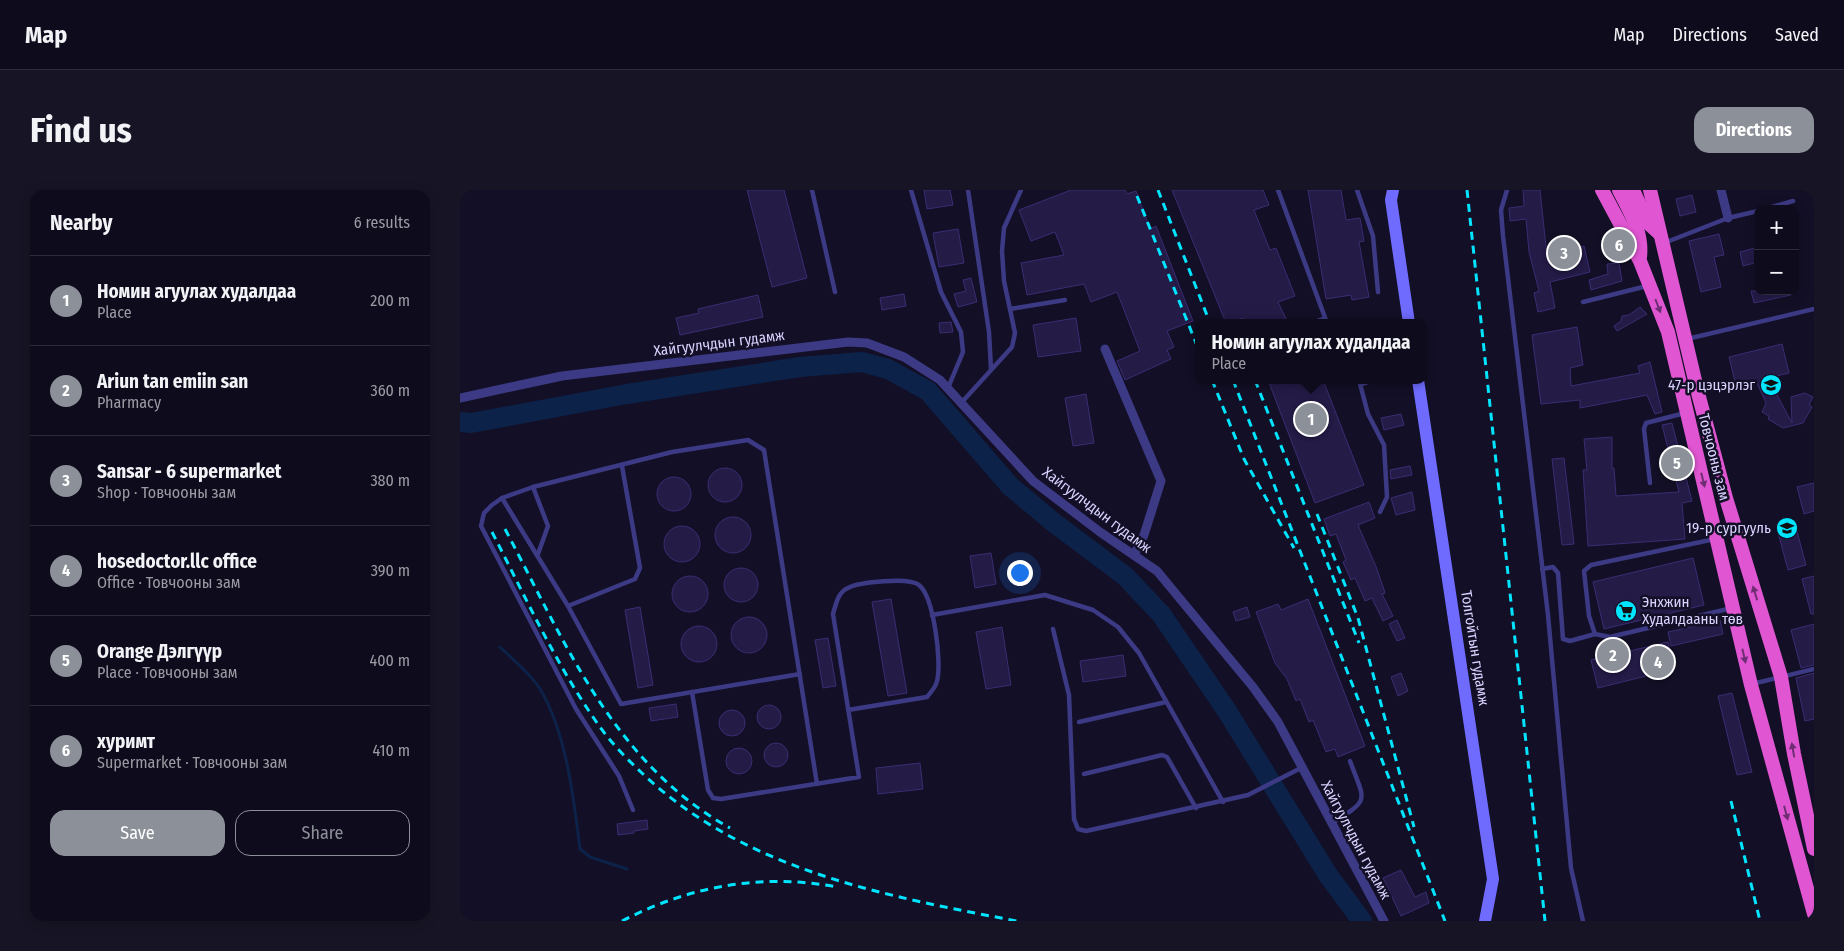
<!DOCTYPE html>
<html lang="en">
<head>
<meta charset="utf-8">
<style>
  :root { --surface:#0e0b1c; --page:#171425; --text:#f1f3f6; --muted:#9b9ba3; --line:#2e2b3b; --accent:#8c9099 }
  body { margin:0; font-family:"Fira Sans Condensed",sans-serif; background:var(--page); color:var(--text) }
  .controls { position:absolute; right:15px; top:15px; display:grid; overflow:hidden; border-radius:10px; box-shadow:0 2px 12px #0003 }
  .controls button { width:45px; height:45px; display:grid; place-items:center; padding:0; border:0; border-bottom:1px solid var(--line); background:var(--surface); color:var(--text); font:25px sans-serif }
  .you { position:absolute; left:559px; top:382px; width:18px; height:18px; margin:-12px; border:4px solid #fff; border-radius:50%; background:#1a73e8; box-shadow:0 0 0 8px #1a73e833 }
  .badge { display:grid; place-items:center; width:32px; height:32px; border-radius:50%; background:var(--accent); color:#fff; font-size:16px; font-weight:700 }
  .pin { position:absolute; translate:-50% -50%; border:2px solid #fff; box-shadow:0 1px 5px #0006 }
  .popup { position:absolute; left:735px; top:129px; width:232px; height:65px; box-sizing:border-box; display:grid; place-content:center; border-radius:10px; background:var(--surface); filter:drop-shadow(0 1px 4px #0005); font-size:16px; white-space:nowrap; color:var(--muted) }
  .popup b { font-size:19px; color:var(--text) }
  .popup::after { content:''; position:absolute; left:50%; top:100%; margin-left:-10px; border:10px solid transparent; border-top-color:var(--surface) }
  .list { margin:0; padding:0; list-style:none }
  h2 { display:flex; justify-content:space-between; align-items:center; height:65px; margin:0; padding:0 20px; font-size:21px }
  h2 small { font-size:16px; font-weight:400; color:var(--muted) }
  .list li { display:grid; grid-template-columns:32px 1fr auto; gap:15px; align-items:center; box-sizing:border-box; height:90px; padding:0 20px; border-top:1px solid var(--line) }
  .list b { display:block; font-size:19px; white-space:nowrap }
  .list p { margin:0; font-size:16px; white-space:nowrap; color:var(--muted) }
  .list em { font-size:16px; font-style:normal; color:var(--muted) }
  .actions { display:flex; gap:10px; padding:15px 20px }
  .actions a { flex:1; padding:11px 0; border:1px solid var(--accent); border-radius:15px; text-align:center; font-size:18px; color:var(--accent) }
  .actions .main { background:var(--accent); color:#fff }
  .map { position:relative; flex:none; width:1354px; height:731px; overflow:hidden; border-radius:15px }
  header { display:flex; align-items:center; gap:30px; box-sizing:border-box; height:70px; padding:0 25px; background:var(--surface); border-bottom:1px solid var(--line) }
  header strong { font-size:24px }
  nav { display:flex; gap:28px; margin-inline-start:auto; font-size:18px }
  .intro { display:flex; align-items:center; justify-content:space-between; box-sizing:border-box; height:120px; padding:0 30px }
  h1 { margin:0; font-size:35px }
  .button { padding:12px 22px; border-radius:15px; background:var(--accent); color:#fff; font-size:18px; font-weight:700 }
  main { display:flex; gap:30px; padding:0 30px }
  aside { flex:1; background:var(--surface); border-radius:15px; box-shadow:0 2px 12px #0003 }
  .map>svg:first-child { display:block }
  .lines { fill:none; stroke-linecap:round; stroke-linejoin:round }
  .stream { stroke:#0c2248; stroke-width:3 }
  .river { stroke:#0c2248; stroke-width:20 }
  .building { fill:#241b47; stroke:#3b2d73 }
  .service { stroke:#3d3a85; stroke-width:4.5 }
  .minor { stroke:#3d3a85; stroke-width:9 }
  .secondary { stroke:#6f6bff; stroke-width:12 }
  .trunk { stroke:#e055d1; stroke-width:14 }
  .rail { stroke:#00e5ff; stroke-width:3; stroke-dasharray:8 6; stroke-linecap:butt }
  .oneway { fill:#6f2e73 }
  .labels { text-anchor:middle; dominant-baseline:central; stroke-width:5; stroke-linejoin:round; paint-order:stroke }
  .street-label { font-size:15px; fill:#d9d4ff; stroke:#130f26 }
  .poi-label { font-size:15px; fill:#d9d4ff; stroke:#130f26; text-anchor:end }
</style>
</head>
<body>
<header>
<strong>Map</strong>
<nav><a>Map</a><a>Directions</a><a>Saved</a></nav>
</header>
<div class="intro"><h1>Find us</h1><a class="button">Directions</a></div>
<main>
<aside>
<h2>Nearby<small>6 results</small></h2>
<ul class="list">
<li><span class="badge">1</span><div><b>Номин агуулах худалдаа</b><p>Place</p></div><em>200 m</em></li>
<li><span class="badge">2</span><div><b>Ariun tan emiin san</b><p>Pharmacy</p></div><em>360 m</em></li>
<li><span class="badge">3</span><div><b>Sansar - 6 supermarket</b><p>Shop · Товчооны зам</p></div><em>380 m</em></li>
<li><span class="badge">4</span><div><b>hosedoctor.llc office</b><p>Office · Товчооны зам</p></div><em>390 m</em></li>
<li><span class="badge">5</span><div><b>Orange Дэлгүүр</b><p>Place · Товчооны зам</p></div><em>400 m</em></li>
<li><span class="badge">6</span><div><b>хуримт</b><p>Supermarket · Товчооны зам</p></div><em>410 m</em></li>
</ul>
<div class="actions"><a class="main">Save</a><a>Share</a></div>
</aside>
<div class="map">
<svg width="1354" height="731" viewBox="0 0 1354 731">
  <rect width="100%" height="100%" fill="#130f26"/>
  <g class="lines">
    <path class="stream" d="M40 457C53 470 70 483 80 499 106 541 114 610 120 659L130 667 167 679"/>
    <path class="river" d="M0 232 11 233 167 204 340 177 402 172 428 179 468 201 550 296 593 332 665 386 701 424 767 521 868 685 902 731"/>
  </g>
  <g class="building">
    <path d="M287 0H324L347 88 312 97Z"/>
    <path d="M464 0H490L493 15 467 19Z"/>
    <path d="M611 0H665L667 4 676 1 690 39 696 36 733 131 707 141 714 157 707 160 711 169 665 190 657 171 680 161 657 102 631 112 624 94 567 105 561 73 604 65 595 42 571 51 559 20Z"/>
    <path d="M712 0H803L809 15 794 20 810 60 816 58 835 106 818 112 828 133H785L783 128 766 133Z"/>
    <path d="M848 0H881L886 30 900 28 904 51 899 52 909 107 892 110 891 105 866 109Z"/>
    <path d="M1063 0H1080L1087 66 1124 56 1130 82 1090 92 1095 118 1078 122 1074 103 1079 101 1069 62 1066 29 1050 31 1049 18 1064 16Z"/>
    <path d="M1232 5 1236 22 1220 26 1216 9Z"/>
    <path d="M498 39 504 73 479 77 473 43Z"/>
    <path d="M1259 44 1264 65 1254 67 1261 97 1241 102 1229 51Z"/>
    <path d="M1298 57V72L1283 76 1280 62Z"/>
    <path d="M1159 73 1162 91 1131 100 1129 90 1148 84 1147 74Z"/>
    <path d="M511 88 517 112 498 117 494 104 506 101 503 90Z"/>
    <path d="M1291 101H1330L1331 105 1294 113Z"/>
    <path d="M444 104 446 116 422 120 420 108Z"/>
    <path d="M298 105 303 127 220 145 216 128 239 123 238 119Z"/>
    <path d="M1180 117 1187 124 1157 141 1154 136 1161 131 1162 126 1169 125Z"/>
    <path d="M616 128 621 161 578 167 573 135Z"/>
    <path d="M491 132 493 142 480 143 479 133Z"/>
    <path d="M1117 137 1123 175 1110 178 1111 196 1180 183 1178 176 1190 172 1202 222 1195 224 1187 205 1120 218V210L1081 214 1072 145Z"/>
    <path d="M1322 154 1329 183 1308 188 1332 233 1331 207 1345 203 1353 207 1349 215 1352 217 1343 233 1323 238 1308 229 1309 226 1302 222 1306 213 1296 191 1276 196 1269 167Z"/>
    <path d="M808 190H863L904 295 855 313Z"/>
    <path d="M626 204 634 253 613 256 605 208Z"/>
    <path d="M941 224 944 235 924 240 921 228Z"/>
    <path d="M1212 233 1232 311 1222 313 1225 349 1128 356 1123 280H1127L1124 249 1152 247V278H1154L1156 306 1219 302 1202 235Z"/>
    <path d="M1104 268 1114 354 1102 355 1092 269Z"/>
    <path d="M950 276 952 285 931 289 930 280Z"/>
    <circle cx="265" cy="295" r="17"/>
    <circle cx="214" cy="304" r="17"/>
    <path d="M1354 293V321L1344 324 1337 297Z"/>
    <path d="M952 302 955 320 936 325 931 308Z"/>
    <path d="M909 312 915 328 898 335 917 379 925 403 922 404 933 426 923 431 912 408 905 411 895 388 891 390 883 372 886 370 876 344 870 346 864 329Z"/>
    <circle cx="273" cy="345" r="18"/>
    <path d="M1334 330 1346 375 1328 380 1316 335Z"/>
    <circle cx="222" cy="354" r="18"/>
    <path d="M531 363 536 394 515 398 510 366Z"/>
    <path d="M1233 368 1244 415 1144 439 1133 392Z"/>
    <circle cx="281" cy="395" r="17"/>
    <path d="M1354 386V424H1351L1342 389Z"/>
    <circle cx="230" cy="404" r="18"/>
    <path d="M431 409 447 503 428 506 412 412Z"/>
    <path d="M848 409 905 556 878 567 875 559 866 562 853 530 849 532 840 509 836 511 827 489 815 473 796 422 818 414 821 420Z"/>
    <path d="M180 417 193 495 178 498 165 420Z"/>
    <path d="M787 417 790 427 776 431 773 422Z"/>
    <circle cx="289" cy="445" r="18"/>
    <path d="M937 430 945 448 937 451 929 434Z"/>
    <path d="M1260 430 1263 444 1211 456 1208 442Z"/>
    <path d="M1354 434V475L1341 478 1331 440Z"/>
    <circle cx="239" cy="454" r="18"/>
    <path d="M542 437 551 495 526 499 516 442Z"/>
    <path d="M368 448 376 496 363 498 355 450Z"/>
    <path d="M1208 452 1214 479 1138 498 1131 470Z"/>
    <path d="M663 465 666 486 623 492 620 471Z"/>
    <path d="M941 483 948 501 938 506 931 487Z"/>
    <path d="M1354 483V529L1345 531 1336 488Z"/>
    <path d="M1272 503 1292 582 1277 585 1258 506Z"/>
    <path d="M216 514 218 527 191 531 189 518Z"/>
    <circle cx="309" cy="527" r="12"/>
    <circle cx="272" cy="533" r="13"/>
    <circle cx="316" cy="565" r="12"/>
    <circle cx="279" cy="571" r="13"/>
    <path d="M460 573 463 599 418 604 416 578Z"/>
    <path d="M187 630 188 639 174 641V643L158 645 157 634Z"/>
    <path d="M941 680 955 707 966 702 969 713 941 726 923 688Z"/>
  </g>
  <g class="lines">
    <g class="service">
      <path d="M352 0 375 102"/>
      <path d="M451 0 481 102 501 142 503 162 488 198"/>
      <path d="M508 0 529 142 531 179"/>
      <path d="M818 0 867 133"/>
      <path d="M897 0 913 46 918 102"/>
      <path d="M1047 0 1041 20 1043 46 1088 425 1111 678 1123 731"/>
      <path d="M1305 19 1333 11"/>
      <path d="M1204 53 1268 28 1298 21"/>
      <path d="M1123 112 1187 96"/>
      <path d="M550 119 605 110"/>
      <path d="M852 133 865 128"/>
      <path d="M1227 149 1354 119"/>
      <path d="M899 190 908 224 924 255 927 307 920 322"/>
      <path d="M902 194 914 190"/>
      <path d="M502 212 552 157 555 143 544 91 542 61 544 38 561 0"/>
      <path d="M1190 293 1184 239 1186 233 1225 223"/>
      <path d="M73 297 88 336 78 364"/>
      <path d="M42 308 108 416 161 514 340 484"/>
      <path d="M1255 349 1131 375 1124 381 1129 426 1135 444 1150 447 1272 418"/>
      <path d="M1082 379 1093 377 1098 383 1103 449 1110 451 1135 444"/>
      <path d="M108 416 175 389 180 378 162 276"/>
      <path d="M472 425 585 405 633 420 658 437 679 463 763 612"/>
      <path d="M593 439 609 505 614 629 618 639 626 641 788 605 841 578"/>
      <path d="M1292 494 1354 479"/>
      <path d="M232 502 248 600 253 608 261 609 399 587 373 424C376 414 378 402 388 398 399 392 449 387 459 395 474 407 482 473 477 491 476 497 471 502 467 507L388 520"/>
      <path d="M619 532 706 512"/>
      <path d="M624 584 702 565 707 567 736 618"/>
      <path d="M173 620 159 586 116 519 21 336 24 323 32 315 42 308 73 297 212 262 288 250 304 260 357 594"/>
      <path d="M872 633C911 609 905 612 890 571"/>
    </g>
    <g class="minor">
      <path d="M1261 0 1268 28"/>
      <path d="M645 159 701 291 684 345 674 365"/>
      <path d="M0 208 102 186 388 152 407 153 444 167 480 190 573 291 640 342 697 381 793 497 818 532 924 731"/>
    </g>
    <g class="secondary">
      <path d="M933 0 931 10 949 133"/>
      <path d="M958 190 1033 689 1025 731"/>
    </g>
    <g class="trunk">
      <path d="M1142 0 1180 71 1208 142 1291 495 1354 724"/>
      <path d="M1159 0C1170 22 1183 42 1180 67"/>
      <path d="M1173 0 1188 33 1200 44"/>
      <path d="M1190 0 1238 203 1266 308 1321 487 1334 564 1354 659"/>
    </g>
    <g class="rail">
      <path d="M698 0 750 133"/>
      <path d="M1007 0 1085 731"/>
      <path d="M677 6 738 158"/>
      <path d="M752 190 784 269 834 358"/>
      <path d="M773 190 985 731"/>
      <path d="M795 190 899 453"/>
      <path d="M857 324 898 428 954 637"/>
      <path d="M45 339C105 452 153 573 270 638"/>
      <path d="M32 342C66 408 97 477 140 537 152 554 168 570 183 584 285 680 424 706 557 731"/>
      <path d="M1271 611 1300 731"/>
      <path d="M162 731C230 696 301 683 377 697"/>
    </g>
  </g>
  <defs><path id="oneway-solid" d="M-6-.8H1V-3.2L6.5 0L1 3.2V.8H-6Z" transform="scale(1.25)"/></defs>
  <g class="oneway">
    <use href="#oneway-solid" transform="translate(1198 116) rotate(69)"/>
    <use href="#oneway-solid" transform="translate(1243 290) rotate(76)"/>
    <use href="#oneway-solid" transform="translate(1295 403) rotate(-107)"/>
    <use href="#oneway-solid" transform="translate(1284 466) rotate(77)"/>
    <use href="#oneway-solid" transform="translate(1333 560) rotate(-100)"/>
    <use href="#oneway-solid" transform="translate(1326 623) rotate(75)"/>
  </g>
  <defs>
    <g id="school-disc" transform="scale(1.125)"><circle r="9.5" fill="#00e5ff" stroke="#130f26"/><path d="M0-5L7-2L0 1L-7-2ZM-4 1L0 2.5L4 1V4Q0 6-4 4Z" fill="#111"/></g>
    <g id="supermarket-disc" transform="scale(1.125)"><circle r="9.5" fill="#00e5ff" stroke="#130f26"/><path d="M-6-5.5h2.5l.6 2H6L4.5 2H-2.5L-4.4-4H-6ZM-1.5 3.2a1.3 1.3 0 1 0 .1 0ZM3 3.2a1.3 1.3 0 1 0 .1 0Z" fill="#111"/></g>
  </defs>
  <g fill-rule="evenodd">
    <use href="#school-disc" x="1311" y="195"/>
    <use href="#school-disc" x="1327" y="338"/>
    <use href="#supermarket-disc" x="1166" y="421"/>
  </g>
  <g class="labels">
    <g class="street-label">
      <text transform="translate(259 153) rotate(-7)">Хайгуулчдын гудамж</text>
      <text transform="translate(1254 267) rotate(76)">Товчооны зам</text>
      <text transform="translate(637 320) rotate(37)">Хайгуулчдын гудамж</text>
      <text transform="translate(1015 458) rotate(81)">Толгойтын гудамж</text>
      <text transform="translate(896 650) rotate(62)">Хайгуулчдын гудамж</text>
    </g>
    <g class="poi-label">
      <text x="1295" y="195">47-р цэцэрлэг</text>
      <text x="1311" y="338">19-р сургууль</text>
      <text x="1182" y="412" text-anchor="start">Энхжин<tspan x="1182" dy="17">Худалдааны төв</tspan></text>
    </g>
  </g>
</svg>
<div class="controls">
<button>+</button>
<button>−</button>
</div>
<div class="you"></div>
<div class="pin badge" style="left:851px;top:229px">1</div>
<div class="popup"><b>Номин агуулах худалдаа</b>Place</div>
<div class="pin badge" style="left:1153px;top:465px">2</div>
<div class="pin badge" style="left:1104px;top:63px">3</div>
<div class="pin badge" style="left:1198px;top:472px">4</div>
<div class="pin badge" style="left:1217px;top:273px">5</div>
<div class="pin badge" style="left:1159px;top:55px">6</div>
</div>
</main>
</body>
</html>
